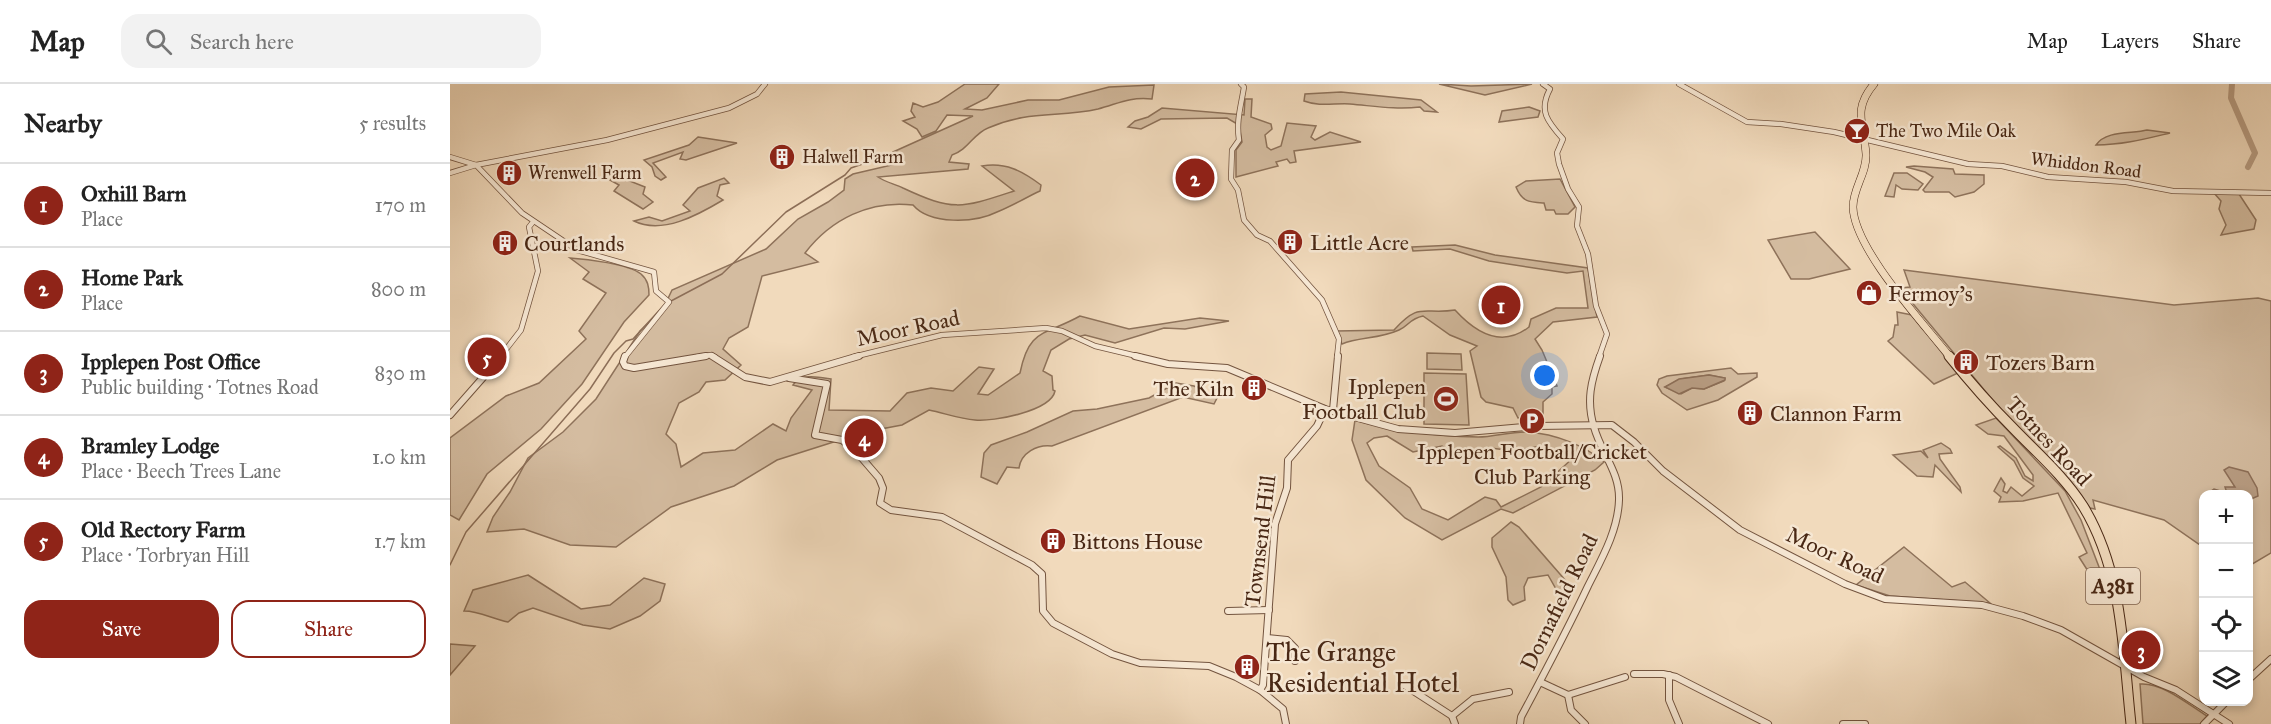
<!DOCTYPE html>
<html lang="en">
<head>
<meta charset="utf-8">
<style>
  :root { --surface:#fff; --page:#f2f2f2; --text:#222; --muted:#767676; --line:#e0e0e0; --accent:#8f2418 }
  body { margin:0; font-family:"IM FELL Great Primer",serif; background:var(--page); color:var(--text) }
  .controls { position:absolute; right:18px; bottom:18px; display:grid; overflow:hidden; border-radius:12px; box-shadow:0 3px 9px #0003 }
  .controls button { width:54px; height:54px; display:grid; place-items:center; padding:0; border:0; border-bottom:2px solid var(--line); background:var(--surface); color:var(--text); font:30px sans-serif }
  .you { position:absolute; left:1095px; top:292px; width:21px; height:21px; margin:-15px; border:4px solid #fff; border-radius:50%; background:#1a73e8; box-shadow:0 0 0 9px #1a73e833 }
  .badge { display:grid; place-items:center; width:39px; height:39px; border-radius:50%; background:var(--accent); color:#fff; font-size:20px; font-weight:700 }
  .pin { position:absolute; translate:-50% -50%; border:3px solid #fff; box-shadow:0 2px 6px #0006 }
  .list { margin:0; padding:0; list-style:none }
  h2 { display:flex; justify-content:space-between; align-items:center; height:78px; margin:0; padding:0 24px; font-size:26px }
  h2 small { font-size:20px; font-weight:400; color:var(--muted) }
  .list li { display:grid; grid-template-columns:39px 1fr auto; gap:18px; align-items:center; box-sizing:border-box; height:84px; padding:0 24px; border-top:2px solid var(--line) }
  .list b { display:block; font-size:22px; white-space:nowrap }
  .list p { margin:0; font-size:20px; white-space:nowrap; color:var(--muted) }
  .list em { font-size:20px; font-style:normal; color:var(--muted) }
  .actions { display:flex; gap:12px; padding:18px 24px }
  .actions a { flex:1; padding:14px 0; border:2px solid var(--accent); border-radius:18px; text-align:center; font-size:21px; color:var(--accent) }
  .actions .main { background:var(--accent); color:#fff }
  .icon { flex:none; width:33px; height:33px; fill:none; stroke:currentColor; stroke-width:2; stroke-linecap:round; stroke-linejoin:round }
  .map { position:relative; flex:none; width:1821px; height:640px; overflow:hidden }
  header { display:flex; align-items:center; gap:36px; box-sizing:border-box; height:84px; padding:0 30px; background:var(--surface); border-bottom:2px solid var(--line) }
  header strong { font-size:28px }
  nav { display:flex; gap:33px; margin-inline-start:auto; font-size:21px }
  .search { width:420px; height:54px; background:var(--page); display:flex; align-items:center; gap:15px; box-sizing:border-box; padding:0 21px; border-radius:18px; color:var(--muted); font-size:22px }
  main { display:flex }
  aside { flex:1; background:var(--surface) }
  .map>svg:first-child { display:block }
  .green { fill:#d4bca0; stroke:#8e725a; stroke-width:1.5; fill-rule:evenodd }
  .water { fill:#b89d83; stroke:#8c6e57; stroke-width:1.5 }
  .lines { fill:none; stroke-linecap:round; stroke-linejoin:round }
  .stream { stroke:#8c6e57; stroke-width:1.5 }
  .river { stroke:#b89d83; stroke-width:6 }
  .minor-far1-casing { stroke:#73543f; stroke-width:6 }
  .minor-casing { stroke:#73543f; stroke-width:8 }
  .primary-far1-casing { stroke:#492815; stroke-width:8 }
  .primary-casing { stroke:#492815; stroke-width:11 }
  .minor-far1 { stroke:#f6e7d3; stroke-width:4.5 }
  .minor { stroke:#f6e7d3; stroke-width:6 }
  .primary-far1 { stroke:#f1dabc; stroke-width:7 }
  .primary { stroke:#f1dabc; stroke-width:9 }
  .labels { text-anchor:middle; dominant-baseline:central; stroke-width:5; stroke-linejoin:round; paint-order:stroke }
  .far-poi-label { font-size:18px; fill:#492815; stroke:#f6e7d3; text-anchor:start }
  .far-street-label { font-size:18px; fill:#492815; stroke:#f6e7d3 }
  .shield { fill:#f6e7d3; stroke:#7d614e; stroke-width:1.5 }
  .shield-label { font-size:21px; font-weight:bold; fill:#492815 }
  .poi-label { font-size:22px; fill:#492815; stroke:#f6e7d3; text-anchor:start }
  .street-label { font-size:22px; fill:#492815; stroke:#f6e7d3 }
  .near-poi-label { font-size:27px; fill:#492815; stroke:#f6e7d3; text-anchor:start }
</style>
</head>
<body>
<header>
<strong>Map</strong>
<div class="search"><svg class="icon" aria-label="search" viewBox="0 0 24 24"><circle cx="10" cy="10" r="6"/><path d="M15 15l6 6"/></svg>Search here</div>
<nav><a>Map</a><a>Layers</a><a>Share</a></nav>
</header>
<main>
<aside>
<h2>Nearby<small>5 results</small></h2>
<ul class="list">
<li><span class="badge">1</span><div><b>Oxhill Barn</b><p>Place</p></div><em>170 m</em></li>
<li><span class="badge">2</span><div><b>Home Park</b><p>Place</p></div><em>800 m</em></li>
<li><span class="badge">3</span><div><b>Ipplepen Post Office</b><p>Public building · Totnes Road</p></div><em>830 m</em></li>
<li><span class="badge">4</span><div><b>Bramley Lodge</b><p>Place · Beech Trees Lane</p></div><em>1.0 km</em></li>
<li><span class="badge">5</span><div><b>Old Rectory Farm</b><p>Place · Torbryan Hill</p></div><em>1.7 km</em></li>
</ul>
<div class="actions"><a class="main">Save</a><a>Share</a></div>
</aside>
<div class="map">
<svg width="1821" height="640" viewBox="0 0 1821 640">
  <rect width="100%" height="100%" fill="#f1dabc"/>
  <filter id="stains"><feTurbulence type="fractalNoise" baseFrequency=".00333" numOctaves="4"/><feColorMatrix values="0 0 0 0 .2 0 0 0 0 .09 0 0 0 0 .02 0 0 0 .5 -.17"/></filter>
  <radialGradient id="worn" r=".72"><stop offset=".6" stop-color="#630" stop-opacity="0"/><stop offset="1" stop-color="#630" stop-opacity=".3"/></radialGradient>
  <g class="green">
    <path d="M515 0H549L537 14 515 25 532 26 578 16H609L659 3 704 1 702 15C678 13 670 19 648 25 609 34 579 26 538 44 523 50 518 66 502 71L499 78 519 80 518 85 428 93C435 98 445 100 453 104 504 128 512 124 564 107L532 82C556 78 572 87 591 101L590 107C575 114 562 122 547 128 525 139 480 141 463 121 420 116 381 135 355 169L368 178 312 192 298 243 279 254 273 265 291 281 275 296 256 298 249 308 229 319 216 350 226 360 231 383 253 369 285 366 323 340 336 347 341 334 362 306 343 301C351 289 368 293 381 295L379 326 440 327 457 309 481 304 503 307 529 283 544 285 528 310 538 311 570 289C579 244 594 252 630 232L679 245 750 234 779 237 735 245 714 244 665 259 635 251 619 255 601 266 593 287 602 292 603 306 605 307C601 327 543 338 525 336 510 335 494 329 479 326L452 341 415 348 327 376 284 402 221 423 166 463 120 461 74 445 37 448 43 433 60 408 78 374 113 348 146 315 190 247 213 225 222 206 316 165 348 135 378 118 394 106 395 95 403 90 446 80 443 68 523 32 497 31 486 47 472 53 467 45 453 37 465 33 461 27 463 19 473 23 488 18Z"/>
    <path d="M989 0 1021 2 1082 0 1035 11Z"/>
    <path d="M891 8 971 16 987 28 974 27 970 23C946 26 924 22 900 20 884 19 870 23 854 17L855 10Z"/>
    <path d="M795 15H802L801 33 821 40 822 45 815 51 817 63 821 66 831 62 837 39 866 42 861 53 865 56 880 48 911 58 844 67 846 78 840 79 837 75 826 78 828 82 786 93V66L792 58 789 41 777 34 711 35 691 45 678 43 685 37 698 33 712 24 794 31Z"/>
    <path d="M1079 23 1090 27 1088 33 1049 38 1052 27Z"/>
    <path d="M1697 46 1720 49C1695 55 1673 61 1646 61 1656 46 1682 50 1697 46Z"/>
    <path d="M248 53 287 59 236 76 230 75 233 68 203 79 216 93 211 96 205 92 202 83 194 76 239 61Z"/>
    <path d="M1464 82 1503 85 1505 90 1534 91V100L1524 108 1505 113 1499 108H1475L1473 106 1483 93 1475 88 1456 83Z"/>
    <path d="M170 87 172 94 195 103 193 110 203 118 193 125 164 107 169 101 160 96Z"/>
    <path d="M1444 89H1457L1473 100 1468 106 1452 105 1446 101 1444 113 1435 112Z"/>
    <path d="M274 94 279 99 270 101 267 112 273 116C248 131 212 151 184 137L199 133 212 137 240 127 233 121 248 104Z"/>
    <path d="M1110 95 1125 123 1118 130H1106L1104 126H1096L1094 119C1079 118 1072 118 1066 103L1076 97Z"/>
    <path d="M1764 109 1789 110 1806 136 1804 145 1771 151 1776 141 1769 125 1771 117Z"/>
    <path d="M1365 148 1400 185 1359 195H1341L1318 156Z"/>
    <path d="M1005 161 1045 171 1138 184 1147 233 1103 238 1085 255 1092 266 1107 302 1102 303V310L1093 318V331L1068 334 1063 324 1036 318 1031 313 1020 267 1027 262 1000 251 973 232C959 235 960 241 949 246 929 255 909 253 892 260L886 247 944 246C970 217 973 231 1005 226 1025 248 1051 265 1079 243L1081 235 1106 224H1138L1133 187 1117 189 1039 177 1000 165 963 167 962 163Z"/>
    <path d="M120 174C137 175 178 180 191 190 198 196 199 203 199 211L174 238 132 300 91 345 37 390 9 436 0 431V354L56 312 89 299 136 255 129 247 156 209 133 195 139 188Z"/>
    <path d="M1454 186 1724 221 1808 214 1821 217V469L1799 482 1798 410H1754L1753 463 1714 436 1643 416 1645 425 1640 424 1624 403 1569 348 1450 204 1460 203Z"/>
    <path d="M1447 228 1462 231 1508 289 1484 300 1438 257 1443 253 1445 241H1448Z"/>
    <path d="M977 269 1011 270 1012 286 977 285Z"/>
    <path d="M1281 284 1288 290 1307 289V293L1268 316 1237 326 1212 309 1207 301 1209 295 1217 292ZM1259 291 1275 294 1274 297 1254 305 1242 304 1231 310 1215 303 1231 295Z"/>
    <path d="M974 289 1016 290 1019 341 974 340Z"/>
    <path d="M726 299 744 302 767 314 764 320 733 313 602 362C587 360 571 369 569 384L557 383 547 400 531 393 534 369 541 361 577 348 623 327 647 325 699 314Z"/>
    <path d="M1546 334 1615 407 1631 436 1654 496 1643 495 1629 473 1637 469 1608 409 1573 417 1549 418 1551 413 1544 407 1551 394 1555 400 1553 407 1557 409 1561 403 1572 412 1584 402 1573 394 1564 377 1548 363 1550 362 1566 374 1575 392 1583 397V391L1554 352 1538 350 1526 341Z"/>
    <path d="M905 336C945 348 986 352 1028 353 1044 353 1062 347 1078 348 1105 350 1134 361 1154 378L1145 386 1063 429 1051 425 992 456 955 434 916 396 902 356ZM937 352 963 368 992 362 1002 368 1040 364 1065 367 1095 361 1123 374 1091 403 1051 423 1046 416 1035 413 998 436 972 425 960 404 929 382 917 359 924 354Z"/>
    <path d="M1491 359 1500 365 1502 369 1489 370 1490 375 1510 403 1511 408 1485 381 1483 393 1467 392 1443 371 1471 367 1478 374 1473 366Z"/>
    <path d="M1061 438 1069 443 1123 505 1110 512 1098 491 1078 494 1074 503 1075 516 1063 521 1058 516 1056 493 1042 463V454Z"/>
    <path d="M1454 463 1502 503 1515 498 1540 519 1440 512 1406 501Z"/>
    <path d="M78 491 131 525 160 521 194 494 215 500 210 517 190 532 160 545 133 541 83 524 69 529 58 538C42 535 30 527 14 527L23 506Z"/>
    <path d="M0 560 25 562 0 591Z"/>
    <path d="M1690 600C1712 598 1739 621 1757 632L1750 640H1693Z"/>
  </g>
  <g class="water">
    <path d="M1259 291 1275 294V296L1254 305 1242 304 1229 310 1215 303 1229 295Z"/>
    <path d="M1779 383 1798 388 1807 404 1808 412 1799 416 1798 410H1777L1765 406 1758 409 1764 405 1777 409 1775 403H1785L1774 386Z"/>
  </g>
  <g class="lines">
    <g class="stream">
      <path d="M221 217 272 190 336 128 395 91 401 84 441 70"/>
      <path d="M0 481 16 448 140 305 164 269 176 257 183 255 215 220"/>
    </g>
    <path class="river" d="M1782 0 1781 14 1805 69 1798 83"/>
    <g class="minor-far1-casing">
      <g id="minor-far1">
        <path d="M791 0 794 3C791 22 786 37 789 56L782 66 781 95 788 106 794 136 807 151 820 157 872 216 889 255 887 273"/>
        <path d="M1093 0 1100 5C1088 27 1098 38 1113 55L1107 69 1109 80 1118 105 1129 123 1127 142 1138 170 1146 222 1157 250 1149 273"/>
        <path d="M1229 0 1297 38 1331 40 1384 48 1518 80 1552 82 1598 93 1676 98 1723 107 1821 109"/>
        <path d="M0 73 26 81 157 56 279 24 307 10 315 0"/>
        <path d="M0 89 26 81 72 129 127 166 204 188 206 207 219 218 175 273"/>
        <path d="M50 273 71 246 88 187 79 143 83 138"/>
        <path d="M247 273 261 271 265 273"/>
        <path d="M403 273 492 251 596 244 612 247 645 262 691 273"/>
      </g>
    </g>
    <g class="minor-casing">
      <g id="minor">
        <path d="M175 272 173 278 175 282 184 284 256 272"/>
        <path d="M262 272 295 293 320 298 409 272"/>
        <path d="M685 272 718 280 777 284 875 325 948 345 1005 349 1086 342 1162 341 1184 358 1213 387 1290 446 1395 500 1435 515 1532 521 1573 532 1611 546 1694 593 1726 606 1779 640"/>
        <path d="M339 294 377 300 365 351 392 356 404 365 429 394 433 404 430 419 441 426 492 433 582 481 592 490 593 527 603 539 662 570 690 579 759 582 786 593 810 606 833 625 836 640"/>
        <path d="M883 326 888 272"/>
        <path d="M0 331 52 272"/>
        <path d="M778 527 819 526"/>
        <path d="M817 554 837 556 845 564V577"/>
        <path d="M1184 590H1213L1226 593 1318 640"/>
        <path d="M1219 591V616L1229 640"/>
        <path d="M1798 596 1821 575"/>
        <path d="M1090 598 1118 611 1175 593"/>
        <path d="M954 601 1002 632 1005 640"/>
        <path d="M810 606 813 601 825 440 837 404 838 376 867 342 875 325"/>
        <path d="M1118 611 1121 626 1135 640"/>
        <path d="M1002 632 1023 615 1059 608"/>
        <path d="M1070 640 1071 633C1094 590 1117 547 1138 502 1151 476 1168 447 1169 416 1170 388 1151 369 1144 343 1136 317 1141 297 1150 272"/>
        <path d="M1393 640H1415"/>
        <path d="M1754 640 1776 618"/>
      </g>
    </g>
    <g class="primary-far1-casing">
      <path id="primary-far1" d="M1424 0C1402 26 1414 40 1416 70 1417 89 1403 104 1403 123 1404 165 1474 240 1500 273"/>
    </g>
    <g class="primary-casing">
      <path id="primary" d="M1499 272C1519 297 1540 321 1563 344 1587 369 1614 392 1633 422 1673 487 1673 567 1681 640"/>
    </g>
    <use href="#minor-far1" class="minor-far1"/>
    <use href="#minor" class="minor"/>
    <use href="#primary-far1" class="primary-far1"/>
    <use href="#primary" class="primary"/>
  </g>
  <defs>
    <g id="bar-disc" transform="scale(1.35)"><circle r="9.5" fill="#8f2418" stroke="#f6e7d3"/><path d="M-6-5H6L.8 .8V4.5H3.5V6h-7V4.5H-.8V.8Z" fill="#fff"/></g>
    <g id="building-disc" transform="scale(1.35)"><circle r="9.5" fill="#8f2418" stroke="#f6e7d3"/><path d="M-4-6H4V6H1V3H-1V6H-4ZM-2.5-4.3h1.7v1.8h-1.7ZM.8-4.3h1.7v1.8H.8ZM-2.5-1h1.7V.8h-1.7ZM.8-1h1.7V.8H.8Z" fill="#fff"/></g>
    <g id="shop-disc" transform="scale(1.35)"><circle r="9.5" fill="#8f2418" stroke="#f6e7d3"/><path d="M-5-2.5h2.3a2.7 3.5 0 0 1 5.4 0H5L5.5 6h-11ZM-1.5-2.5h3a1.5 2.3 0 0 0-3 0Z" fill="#fff"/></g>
    <g id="stadium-disc" transform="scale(1.35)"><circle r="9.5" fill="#8f2418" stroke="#f6e7d3"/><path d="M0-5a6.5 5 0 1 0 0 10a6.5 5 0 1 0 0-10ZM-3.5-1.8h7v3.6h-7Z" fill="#fff"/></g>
    <g id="parking-disc" transform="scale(1.35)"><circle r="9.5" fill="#8f2418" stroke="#f6e7d3"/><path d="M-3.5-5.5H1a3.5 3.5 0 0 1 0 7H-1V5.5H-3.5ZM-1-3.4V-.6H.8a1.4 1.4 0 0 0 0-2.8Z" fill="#fff"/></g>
  </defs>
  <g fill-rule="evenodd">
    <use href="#bar-disc" x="1407" y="47"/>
    <use href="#building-disc" x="332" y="73"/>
    <use href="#building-disc" x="59" y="89"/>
    <use href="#building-disc" x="840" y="158"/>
    <use href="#building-disc" x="55" y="159"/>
    <use href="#shop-disc" x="1419" y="209"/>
    <use href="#building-disc" x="1516" y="278"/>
    <use href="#building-disc" x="804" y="304"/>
    <use href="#stadium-disc" x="996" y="315"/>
    <use href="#building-disc" x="1300" y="329"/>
    <use href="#parking-disc" x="1082" y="337"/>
    <use href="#building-disc" x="603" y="457"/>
    <use href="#building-disc" x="797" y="583"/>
  </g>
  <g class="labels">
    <g class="far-poi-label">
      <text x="1426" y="47">The Two Mile Oak</text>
      <text x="352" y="73">Halwell Farm</text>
      <text x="78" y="89">Wrenwell Farm</text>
    </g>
    <g class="far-street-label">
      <text transform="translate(1636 81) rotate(7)">Whiddon Road</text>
    </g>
    <rect class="shield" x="1636" y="484" width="54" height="36" rx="4.5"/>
    <g class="shield-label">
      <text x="1663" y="502">A381</text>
    </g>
    <g class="poi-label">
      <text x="860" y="158">Little Acre</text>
      <text x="74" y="159">Courtlands</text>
      <text x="1438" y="209">Fermoy's</text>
      <text x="1536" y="278">Tozers Barn</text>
      <text x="976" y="302" text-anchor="end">Ipplepen<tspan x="976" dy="25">Football Club</tspan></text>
      <text x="784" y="304" text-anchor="end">The Kiln</text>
      <text x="1320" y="329">Clannon Farm</text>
      <text x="1082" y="367" text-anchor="middle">Ipplepen Football/Cricket<tspan x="1082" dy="25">Club Parking</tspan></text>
      <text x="622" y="457">Bittons House</text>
    </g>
    <g class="street-label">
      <text transform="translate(458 244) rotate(-12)">Moor Road</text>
      <text transform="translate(1599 357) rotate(47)">Totnes Road</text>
      <text transform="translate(810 457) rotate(-83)">Townsend Hill</text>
      <text transform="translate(1385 471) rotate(25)">Moor Road</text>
      <text transform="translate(1109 518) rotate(-64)">Dornafield Road</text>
    </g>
    <g class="near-poi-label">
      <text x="816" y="567">The Grange<tspan x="816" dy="31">Residential Hotel</tspan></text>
    </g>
  </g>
  <rect width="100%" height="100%" filter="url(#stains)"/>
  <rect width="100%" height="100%" fill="url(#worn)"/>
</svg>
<div class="controls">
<button>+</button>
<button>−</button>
<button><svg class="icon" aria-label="locate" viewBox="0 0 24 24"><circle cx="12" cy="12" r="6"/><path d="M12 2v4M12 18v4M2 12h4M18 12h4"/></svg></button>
<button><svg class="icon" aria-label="layers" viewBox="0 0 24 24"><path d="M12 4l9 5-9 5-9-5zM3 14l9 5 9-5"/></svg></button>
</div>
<div class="you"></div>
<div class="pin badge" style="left:1051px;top:221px">1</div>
<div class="pin badge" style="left:745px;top:94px">2</div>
<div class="pin badge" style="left:1691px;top:566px">3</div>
<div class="pin badge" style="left:414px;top:354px">4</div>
<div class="pin badge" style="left:37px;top:273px">5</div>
</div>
</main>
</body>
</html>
